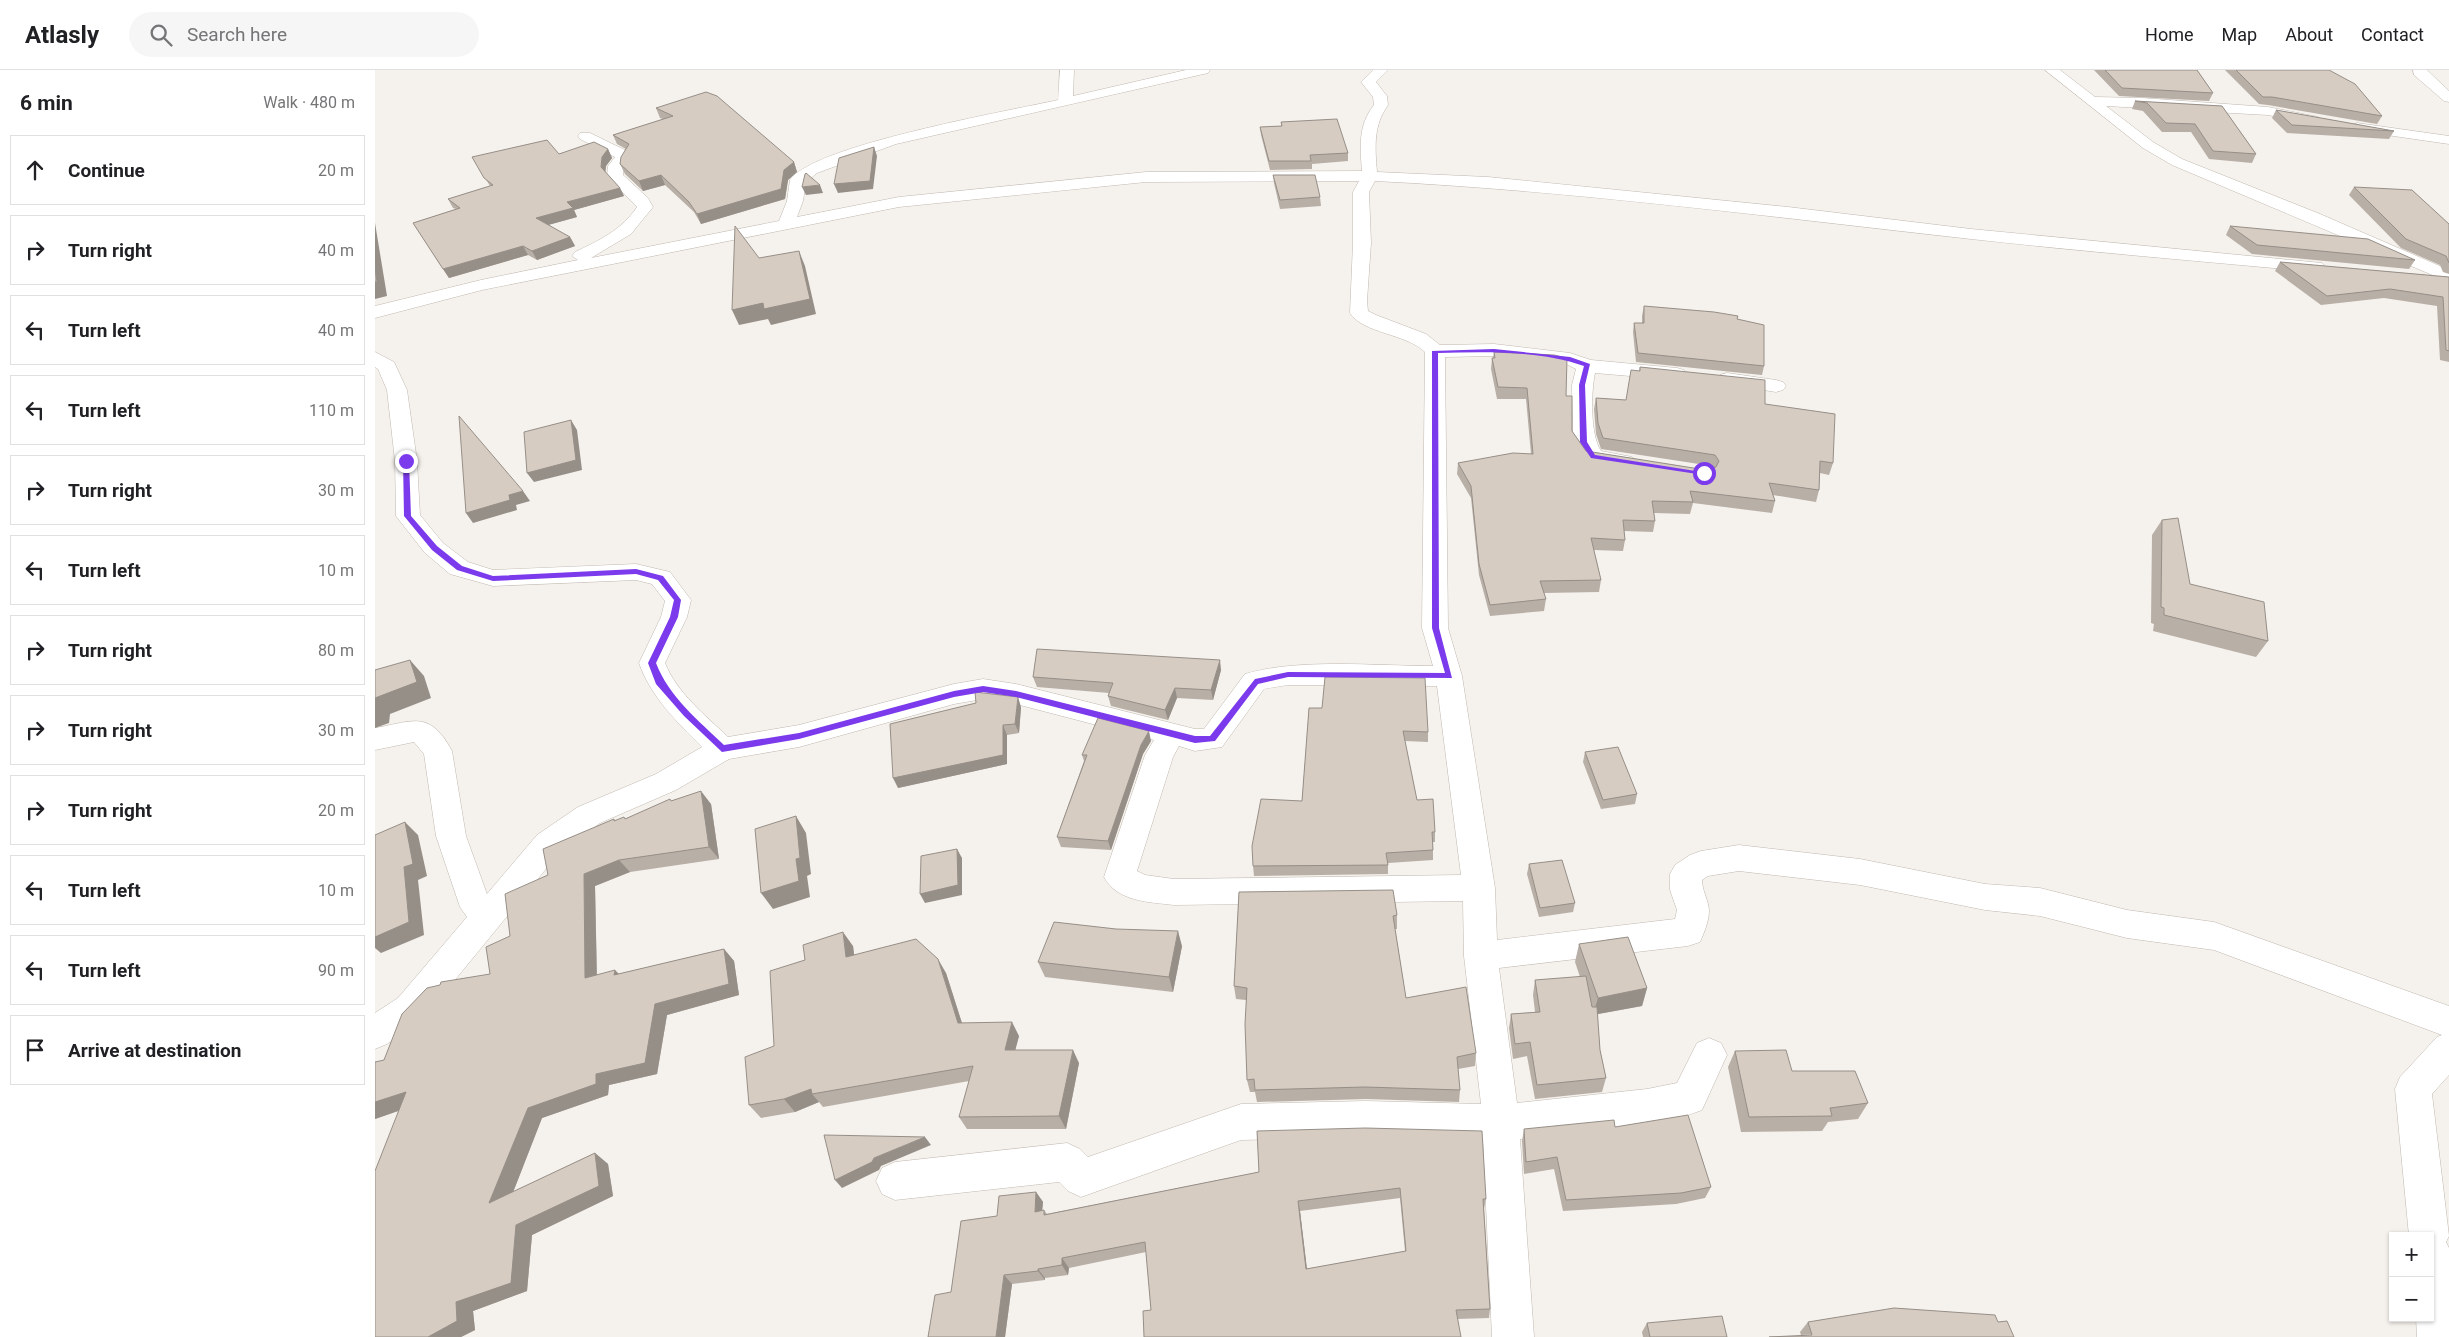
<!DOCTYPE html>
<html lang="en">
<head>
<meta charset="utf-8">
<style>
  :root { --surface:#fff; --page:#f6f6f6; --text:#202124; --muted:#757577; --line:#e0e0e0 }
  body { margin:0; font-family:Roboto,sans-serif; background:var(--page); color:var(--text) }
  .controls { position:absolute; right:15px; bottom:15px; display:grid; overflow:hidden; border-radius:0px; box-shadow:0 1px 4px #0004 }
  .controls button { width:45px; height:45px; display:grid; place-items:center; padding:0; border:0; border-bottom:1px solid var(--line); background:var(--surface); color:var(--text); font:25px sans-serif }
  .stop { position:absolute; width:15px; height:15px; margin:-11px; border:4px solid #7c3aed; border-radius:50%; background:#fff }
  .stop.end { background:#7c3aed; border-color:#fff; box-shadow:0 1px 5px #0008 }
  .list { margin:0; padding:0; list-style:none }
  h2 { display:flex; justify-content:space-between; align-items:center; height:65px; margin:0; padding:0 20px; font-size:21px }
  h2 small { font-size:16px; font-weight:400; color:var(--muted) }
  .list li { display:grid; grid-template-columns:32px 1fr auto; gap:15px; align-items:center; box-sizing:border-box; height:70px; margin:0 10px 10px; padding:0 10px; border:1px solid var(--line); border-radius:0px }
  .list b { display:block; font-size:19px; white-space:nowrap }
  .list em { font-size:16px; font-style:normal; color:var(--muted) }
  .icon { flex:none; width:28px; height:28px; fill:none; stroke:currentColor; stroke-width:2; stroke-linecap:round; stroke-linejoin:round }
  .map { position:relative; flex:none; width:2074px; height:1267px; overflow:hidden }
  header { display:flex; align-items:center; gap:30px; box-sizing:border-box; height:70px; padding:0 25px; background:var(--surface); border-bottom:1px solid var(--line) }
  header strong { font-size:24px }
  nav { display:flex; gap:28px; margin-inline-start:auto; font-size:18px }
  .search { width:350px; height:45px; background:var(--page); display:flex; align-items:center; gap:12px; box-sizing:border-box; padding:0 18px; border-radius:28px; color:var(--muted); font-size:19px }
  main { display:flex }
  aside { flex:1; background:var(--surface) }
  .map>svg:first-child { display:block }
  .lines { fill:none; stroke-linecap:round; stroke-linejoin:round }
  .minor-casing { stroke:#c0b8af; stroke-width:1 }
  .minor { fill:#fff; fill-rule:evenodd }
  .wall { fill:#b8afa7; fill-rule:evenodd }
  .shaded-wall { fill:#968f88 }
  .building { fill:#d6ccc2; stroke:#968f88; fill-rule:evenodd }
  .route { fill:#7c3aed }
</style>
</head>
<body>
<header>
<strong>Atlasly</strong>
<div class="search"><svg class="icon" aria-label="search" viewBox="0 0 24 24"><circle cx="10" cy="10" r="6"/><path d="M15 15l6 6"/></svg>Search here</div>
<nav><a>Home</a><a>Map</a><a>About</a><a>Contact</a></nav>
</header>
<main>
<aside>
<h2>6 min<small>Walk · 480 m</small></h2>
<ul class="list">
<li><svg class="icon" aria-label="ahead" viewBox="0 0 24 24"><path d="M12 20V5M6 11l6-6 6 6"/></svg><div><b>Continue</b></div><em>20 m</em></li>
<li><svg class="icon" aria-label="right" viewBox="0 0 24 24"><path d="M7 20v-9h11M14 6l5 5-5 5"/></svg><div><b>Turn right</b></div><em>40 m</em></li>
<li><svg class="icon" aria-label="left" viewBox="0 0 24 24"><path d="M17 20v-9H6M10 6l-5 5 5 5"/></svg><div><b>Turn left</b></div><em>40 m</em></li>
<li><svg class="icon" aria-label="left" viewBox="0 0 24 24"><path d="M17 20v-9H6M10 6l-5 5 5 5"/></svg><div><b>Turn left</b></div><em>110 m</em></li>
<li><svg class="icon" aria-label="right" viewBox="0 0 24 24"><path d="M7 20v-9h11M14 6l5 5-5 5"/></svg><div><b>Turn right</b></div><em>30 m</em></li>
<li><svg class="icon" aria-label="left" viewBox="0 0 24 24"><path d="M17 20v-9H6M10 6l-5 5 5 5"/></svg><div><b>Turn left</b></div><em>10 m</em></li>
<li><svg class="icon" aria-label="right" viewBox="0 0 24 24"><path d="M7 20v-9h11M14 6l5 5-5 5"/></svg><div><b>Turn right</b></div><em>80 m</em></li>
<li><svg class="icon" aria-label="right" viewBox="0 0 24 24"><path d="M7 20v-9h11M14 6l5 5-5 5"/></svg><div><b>Turn right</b></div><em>30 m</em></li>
<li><svg class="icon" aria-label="right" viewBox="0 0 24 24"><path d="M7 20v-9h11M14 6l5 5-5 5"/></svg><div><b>Turn right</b></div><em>20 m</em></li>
<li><svg class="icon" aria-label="left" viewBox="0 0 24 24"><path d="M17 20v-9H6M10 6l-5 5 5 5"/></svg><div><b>Turn left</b></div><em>10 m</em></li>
<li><svg class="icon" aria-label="left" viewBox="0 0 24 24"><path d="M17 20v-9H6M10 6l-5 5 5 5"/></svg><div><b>Turn left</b></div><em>90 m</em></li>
<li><svg class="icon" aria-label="arrive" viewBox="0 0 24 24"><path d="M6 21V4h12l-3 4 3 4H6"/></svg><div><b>Arrive at destination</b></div></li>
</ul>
</aside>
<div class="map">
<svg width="2074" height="1267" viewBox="0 0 2074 1267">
  <rect width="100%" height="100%" fill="#f5f1ec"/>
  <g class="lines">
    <g class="minor-casing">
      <g id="minor">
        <path d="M685 0H699L698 26 811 0H835L833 3 521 74 442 103 431 112 428 131 422 147 524 127 771 102 987 101C985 77 983 55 999 35L998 27 986 12 998 0H1013L1001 12 1012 26 1013 35C998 56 1000 77 1002 102L1113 107 1413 137 1596 159 1947 193 1950 197 1947 201 1941 202C1826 191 1711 182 1596 169 1397 147 1200 121 1000 111L994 122 996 173 992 231 993 241 1001 245 1051 264 1065 275 1119 274 1195 283 1216 290 1302 298 1309 300 1312 304 1309 308 1302 310 1220 303C1216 322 1215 365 1226 381L1257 387 1260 392 1257 397 1249 399 1210 391 1198 372 1197 315 1201 299 1191 294 1119 286 1070 287 1073 558 1087 606 1120 818 1122 870 1300 849 1302 840 1295 820V804L1300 795 1315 785 1326 781 1364 775 1485 789 1610 814 1665 818 1752 840 1839 852 2074 936V1005L2057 1024 2074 1166 2071 1172 2074 1178V1267H2042L2041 1248H2055V1166H2034L2020 1019 2025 1007 2062 967 2067 965 1839 880 1752 868 1665 846 1610 840 1485 815 1364 801 1333 806 1327 810C1327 821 1334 831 1334 841 1334 851 1329 863 1325 872L1313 876 1124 898 1142 1033 1272 1019 1302 1013 1322 973 1334 968 1346 973 1352 985 1327 1040C1274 1061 1202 1063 1145 1069L1159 1267H1117L1108 1070 991 1067 866 1070 706 1127 693 1121 684 1112 520 1130 507 1124 501 1111 507 1098 520 1092 692 1073 705 1079 713 1087 866 1034 991 1031 1106 1034 1089 886 1088 831 799 835C775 832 742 832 729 807L770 685 779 670 641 634 608 629 579 634 424 677 354 689 301 720 225 753 184 783 47 950 12 974 0 979V943L23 928 92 847 85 837 61 766 49 684 39 672 0 680V658C39 651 55 640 77 681L91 766 112 824 162 765 203 737 281 704 327 677C302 652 276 627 264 593L286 547 290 531 277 514 261 510 118 516 75 504 50 483 21 446 20 391 12 320 3 299 0 297V282L19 292 32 320 42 391 45 445 68 473 93 492 118 500 261 494 295 502 316 530 312 547 290 593C302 623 330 645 353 667L424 655 579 614 608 609 641 614 820 659H829L870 604C924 588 1001 596 1058 596L1047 558 1050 282C1030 263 989 264 975 243L978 173V122L984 111 771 112 524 137 107 220 0 248V236L106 210 203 190 197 186 200 182C223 171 247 160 262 137L232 106 233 96 240 87 205 69 203 66 205 63H215L254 82 257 85 249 96 248 105 273 128 278 137 256 164 216 188 404 151 412 131 415 110C439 75 634 41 683 30ZM913 615 1062 616 1086 805 799 809 770 805 762 801 798 687 804 676 820 681 847 677 889 619Z"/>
        <path d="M1670 0H1685L1720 27 1767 28 1893 37 1943 47 1945 50 1943 53 1938 54 1893 45 1731 36 1778 72 1807 89 1945 144 2074 200V212L1797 95 1768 78Z"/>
        <path d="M2038 0H2052L2074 21V32L2069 31 2039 5Z"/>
        <path d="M1982 53 2074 66V74L1977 60 1975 57Z"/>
        <path d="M1352 303 1401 310 1408 312 1411 316 1408 320 1401 322 1345 313 1342 309 1345 305Z"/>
      </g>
    </g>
    <use href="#minor" class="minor"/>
  </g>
  <g class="wall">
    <path d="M1719 0H1822L1838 23 1834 31 1744 26Z"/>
    <path d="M1850 0H1954L2007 46 2002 54 1893 35 1884 34Z"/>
    <path d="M1760 31 1847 36 1881 84 1877 93 1834 89 1816 62H1787L1768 41 1757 39Z"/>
    <path d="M281 38 419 92 422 102 413 110 410 129 326 154 319 142 290 115 268 121 250 104 245 94 251 79 242 74 238 65 288 49 285 48Z"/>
    <path d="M1901 40 2019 61 2014 69 1912 63 1897 48Z"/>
    <path d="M906 52 973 83V91L937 94V99L895 100 886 65 885 57 906 56Z"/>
    <path d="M233 79 237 88 231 96 230 102 245 118 249 126 199 140 202 147 173 155 195 167 200 176 162 190 153 185 74 208 38 153 81 139 78 138 73 129 115 116 97 87 184 84Z"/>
    <path d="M898 105 945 127 946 136 905 139 899 113Z"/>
    <path d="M1979 117 2074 154V204L2068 202 2065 195 2026 178 1974 125Z"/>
    <path d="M1855 156 2040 190 2034 199 1877 184 1851 165Z"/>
    <path d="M1905 192 2074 207V292L2065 290 2062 236 2009 228 1946 235 1900 201Z"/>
    <path d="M1269 236 1362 249 1389 296 1387 305 1261 292 1258 262 1259 253H1267V246Z"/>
    <path d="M1119 282 1191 326 1197 361 1211 381 1331 400 1339 398 1337 396 1226 379 1221 364 1219 339 1221 328 1251 330 1264 301 1265 297 1390 334 1458 393 1454 405 1445 403 1444 420 1441 432 1398 425 1400 431 1397 443 1318 433 1315 444 1279 443 1280 451 1278 462 1249 461 1250 470 1248 481 1219 480 1226 510 1224 522 1169 523 1171 529 1169 541 1115 546 1104 505 1096 428 1082 404 1083 393 1156 384 1151 329H1122L1116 299 1117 288H1118Z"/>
    <path d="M1787 450 1815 514 1893 571 1881 587 1778 561 1779 554 1776 553 1777 465Z"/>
    <path d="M846 600 838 630 802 628 793 650 736 636 733 626 734 623 662 617 658 607Z"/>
    <path d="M646 637 644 663 632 665V694L523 718Z"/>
    <path d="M934 638 1053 662V672L1030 671 1042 730 1060 762V772H1058V790L1013 793V804L879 806 878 796 927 731Z"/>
    <path d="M776 671 768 684 736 780 686 777 682 767 709 691 707 685Z"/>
    <path d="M1210 682 1262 724 1260 734 1226 739 1208 692Z"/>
    <path d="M296 731 336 734 344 789 255 802 220 816 222 905 244 904 349 879 359 891 364 925 292 945 282 1004 234 1015 233 1025 167 1048 138 1122 220 1083 233 1094 238 1126 157 1165 152 1221 98 1241 100 1260 86 1267H0L23 1041 0 1049V992L9 990 115 904 135 866 173 805 239 749 240 751 250 749Z"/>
    <path d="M1154 794 1200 833 1198 842 1164 847 1152 804Z"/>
    <path d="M864 822 1022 845V859H1020L1031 928 1101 983 1100 996 1083 999 1085 1020 1084 1032 991 1029 882 1032 880 1022H875L872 1010 871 930 861 929 859 916Z"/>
    <path d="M1204 874 1272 918 1267 936 1222 944 1225 980 1231 1008 1227 1022 1160 1029 1152 986 1138 989 1134 958 1136 944 1160 942 1158 925 1160 910 1205 907 1200 892Z"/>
    <path d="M478 876 479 885 571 903 587 953 644 966 640 980 704 993 691 1059H592L584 1047 594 1011 448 1037 444 1032 420 1042 386 1048 374 1035 399 976 430 890Z"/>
    <path d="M807 876 798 922 670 907 663 892Z"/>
    <path d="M1360 981 1417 1001 1493 1033 1483 1049 1453 1052 1447 1061 1366 1062 1353 997Z"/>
    <path d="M1240 1057 1336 1117 1330 1128 1301 1134 1188 1141 1179 1099 1149 1104 1147 1071 1149 1059Z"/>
    <path d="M882 1061 1111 1129 1109 1139 1115 1239 1114 1248 1082 1249 776 1240 771 1182 694 1198 693 1205 670 1208V1210L637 1214 630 1267H553L622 1146 661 1122 668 1132 667 1141 669 1140 672 1144 884 1102ZM1025 1128 1030 1181 932 1199 925 1141Z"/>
    <path d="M1433 1252H1623L1426 1265 1425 1262Z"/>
    <path d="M1272 1253 1352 1267H1268L1267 1262Z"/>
  </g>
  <g class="shaded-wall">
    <path d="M499 77 502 86 498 119 463 123 459 114Z"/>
    <path d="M233 79 237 88 231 96 230 106 226 97 227 87Z"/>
    <path d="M419 92 422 102 413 110 410 129 326 154 322 144 409 100Z"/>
    <path d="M286 105 290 115 268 121 264 111Z"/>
    <path d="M445 115 448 123 431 125 427 117Z"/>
    <path d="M245 118 249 126 199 140 202 147 166 157 161 148 192 132Z"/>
    <path d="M0 153 12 226 0 229Z"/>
    <path d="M195 167 200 176 162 190 157 181Z"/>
    <path d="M148 176 153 185 74 208 68 199Z"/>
    <path d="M424 181 430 196 441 244 396 255 393 249 364 255 357 240Z"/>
    <path d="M196 350 202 360 207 400 159 412 152 403Z"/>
    <path d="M148 421 155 431 141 435 142 440 98 453 91 443 134 425Z"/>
    <path d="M35 590 49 606 56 628 15 644 14 653 0 658V628Z"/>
    <path d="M845 590 846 600 838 630 836 620Z"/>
    <path d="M800 618 802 628 793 650 790 640Z"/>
    <path d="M643 627 646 637 644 663 640 654Z"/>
    <path d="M628 655 632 665V694L523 718 518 708Z"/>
    <path d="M774 661 776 671 768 684 736 780 733 771 766 675Z"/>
    <path d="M326 721 336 734 344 789 334 777Z"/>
    <path d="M421 746 431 763 436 804 432 806 435 827 398 839 386 823 421 789Z"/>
    <path d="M30 752 43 765 52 806 43 810 49 865 6 883 0 878V867L29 797Z"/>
    <path d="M582 779 587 788V825L550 833 545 824Z"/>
    <path d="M244 790 255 802 220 816 222 920 210 908 209 804Z"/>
    <path d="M803 861 807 876 798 922 794 907Z"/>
    <path d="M468 862 478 876 481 901 471 887Z"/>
    <path d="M349 879 359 891 364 925 292 945 282 1004 234 1015 233 1025 167 1048 130 1143 114 1133 153 1038 221 1004 280 934Z"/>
    <path d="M563 889 571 903 591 966 583 953Z"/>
    <path d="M240 900 252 912 239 905Z"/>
    <path d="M1272 918 1267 936 1218 945 1223 928Z"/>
    <path d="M637 952 644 966 637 993 630 980Z"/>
    <path d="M698 980 704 993 691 1059 684 1046Z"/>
    <path d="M436 1019 437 1024 444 1032 420 1042 409 1029Z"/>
    <path d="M31 1022 46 1033 0 1049V1032Z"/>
    <path d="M550 1067 556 1075 506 1096 504 1100 467 1118 460 1110 499 1088Z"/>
    <path d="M220 1083 233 1094 238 1126 157 1165 152 1221 98 1241 100 1260 86 1267H53L141 1155Z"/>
    <path d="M661 1122 668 1132 666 1152 660 1142Z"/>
    <path d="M923 1131 925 1141 933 1208 931 1199Z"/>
    <path d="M687 1188 694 1198 693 1205 687 1195Z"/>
    <path d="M663 1199 670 1208V1210L663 1201Z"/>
    <path d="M629 1205 637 1214 630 1267H621Z"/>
  </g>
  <g class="building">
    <path d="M1730 0H1822L1838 23 1747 18Z"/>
    <path d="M1861 0H1954L1980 14 2007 46 1897 27H1888Z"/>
    <path d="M331 22 342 26 419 92 409 100 406 119 322 144 314 132 286 105 264 111 245 94 246 87 254 74 238 65 298 46 281 38Z"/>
    <path d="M1760 31 1847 36 1881 84 1838 81 1820 54 1791 53 1772 33Z"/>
    <path d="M1901 40 2019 61 1917 55Z"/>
    <path d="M962 49 973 83 935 85 936 91H894L885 57 907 56 906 52Z"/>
    <path d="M172 70 184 84 219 72 233 79 227 87 226 97 245 118 192 132 198 138 161 148 195 167 157 181 148 176 68 199 38 153 85 138 73 129 118 115 109 108 97 87Z"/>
    <path d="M499 77 495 111 459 114 464 88Z"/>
    <path d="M431 103 445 115 427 117 430 104Z"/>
    <path d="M898 105H940L945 127 905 130Z"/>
    <path d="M1979 117 2037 120 2074 154V193L2071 186 2031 169Z"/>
    <path d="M360 156 384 188 424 181 435 229 389 239 388 233 357 240Z"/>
    <path d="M1855 156 1993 169 2040 190 1882 175Z"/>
    <path d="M1905 192 2074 207V281L2071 280 2068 227 2015 219 1952 226Z"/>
    <path d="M0 198 2 212H0Z"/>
    <path d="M1269 236 1339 242 1363 246 1362 249 1389 255V296L1263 283 1259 253H1269Z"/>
    <path d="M1119 282 1179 285 1192 288 1191 326H1197V361L1211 381 1331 400 1341 397 1344 391 1340 385 1228 368 1223 353 1221 328 1251 330 1256 300 1265 301V297L1390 310V334L1460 344 1458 393 1445 391 1444 420 1394 413 1400 431 1315 421 1318 432 1277 431 1280 451 1248 450 1250 470 1216 468 1226 510 1165 511 1171 529 1115 535 1104 494 1096 416 1083 393 1138 383 1158 384 1152 318 1123 317 1117 288H1120Z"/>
    <path d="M84 346 148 421 134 425 135 430 91 443Z"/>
    <path d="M196 350 201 390 152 403 149 362Z"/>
    <path d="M1803 448 1815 514 1889 532 1893 571 1789 545V538L1786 537 1787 450Z"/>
    <path d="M662 579 845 590 836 620 800 618 790 640 733 626 738 613 658 607Z"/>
    <path d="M35 590 42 612 0 628V600Z"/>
    <path d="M950 607 1050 608 1053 662 1028 661 1042 730 1058 729 1060 762H1057L1058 780 1011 783 1013 795 878 796 877 776 886 729 927 731 934 638H947Z"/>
    <path d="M600 622 643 627 640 654 628 655V685L518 708 515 654 601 633Z"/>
    <path d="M723 648 774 661 766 675 733 771 682 767 712 685H707Z"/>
    <path d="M1243 677 1262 724 1228 730 1210 682Z"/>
    <path d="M326 721 334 777 244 790 209 804 210 908 240 900 239 905 349 879 354 914 280 934 270 993 221 1004V1014L153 1038 114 1133 220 1083 224 1116 141 1155 136 1213 81 1232 82 1251 53 1267H0V1101L31 1022 0 1032V992L9 990 27 944 52 918 65 915 66 912 115 904 111 877 135 866 130 824 173 805 168 779 239 749V751L249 747 250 749 295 729 296 731Z"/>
    <path d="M421 746 425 788 421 789 424 811 386 823 380 759Z"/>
    <path d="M30 752 38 794 29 797 34 852 0 867V765Z"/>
    <path d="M582 779 583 815 545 824 546 786Z"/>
    <path d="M1187 790 1200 833 1165 838 1154 794Z"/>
    <path d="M1018 820 1022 845 1018 846 1031 928 1091 917 1101 983 1082 987 1085 1020 990 1017 880 1020 879 1009 872 1010 870 954 872 918 859 916 864 822Z"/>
    <path d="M679 852 741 859 803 861 794 907 663 892Z"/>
    <path d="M468 862 471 887 541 869 563 889 583 953 637 952 630 980H698L684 1046 584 1047 598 996 437 1024 436 1019 409 1029 374 1035 370 987 399 976 395 901 430 890 428 875Z"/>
    <path d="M1253 867 1272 918 1223 928 1204 874Z"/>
    <path d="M1211 906 1217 937H1222L1225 980 1231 1008 1162 1015 1155 972 1140 974 1136 944 1165 942 1160 910Z"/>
    <path d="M1411 980 1417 1001H1480L1493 1033 1455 1038 1457 1046 1374 1047 1360 981Z"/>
    <path d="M1313 1045 1336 1117 1306 1123 1191 1130 1182 1087 1151 1092 1149 1059 1239 1050 1240 1057Z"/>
    <path d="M990 1058 1107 1061 1111 1129H1108L1115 1239 1081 1240 1086 1267H769L768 1241 776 1240 770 1172 687 1188V1195L663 1199V1201L629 1205 621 1267H553L560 1225 576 1222 586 1151 622 1146 624 1126 661 1122 660 1142 669 1140V1145L884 1102 882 1061ZM1025 1118 1031 1181 931 1199 923 1131Z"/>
    <path d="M449 1065 550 1067 499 1088 497 1092 460 1110Z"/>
    <path d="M1519 1238 1620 1245 1623 1252 1632 1251 1639 1267H1394L1437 1265 1433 1252Z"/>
    <path d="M1347 1246 1352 1267H1275L1272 1253Z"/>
  </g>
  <path class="route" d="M1119 279 1195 287 1215 294 1210 315 1212 372 1220 385 1333 403 1329 405 1216 388 1205 372 1204 315 1209 296C1164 280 1111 282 1063 283L1064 558 1077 608 913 607 883 614 840 671 820 673 641 627 608 622 579 627 424 669 347 682 309 646 281 614 273 593 295 547 299 530 283 510 261 504 118 511 82 500 57 480 29 446 28 391 31 389 34 391 36 446 62 476 87 496 118 506 261 499 288 506 306 530 303 547 281 593C294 627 324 651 349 675L424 663 579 621 608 616 641 621 820 666H835L880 609 913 602 1070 603 1057 558V281Z"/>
</svg>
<div class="controls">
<button>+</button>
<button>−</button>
</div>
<div class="stop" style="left:1329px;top:403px"></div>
<div class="stop end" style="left:31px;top:391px"></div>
</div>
</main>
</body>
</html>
